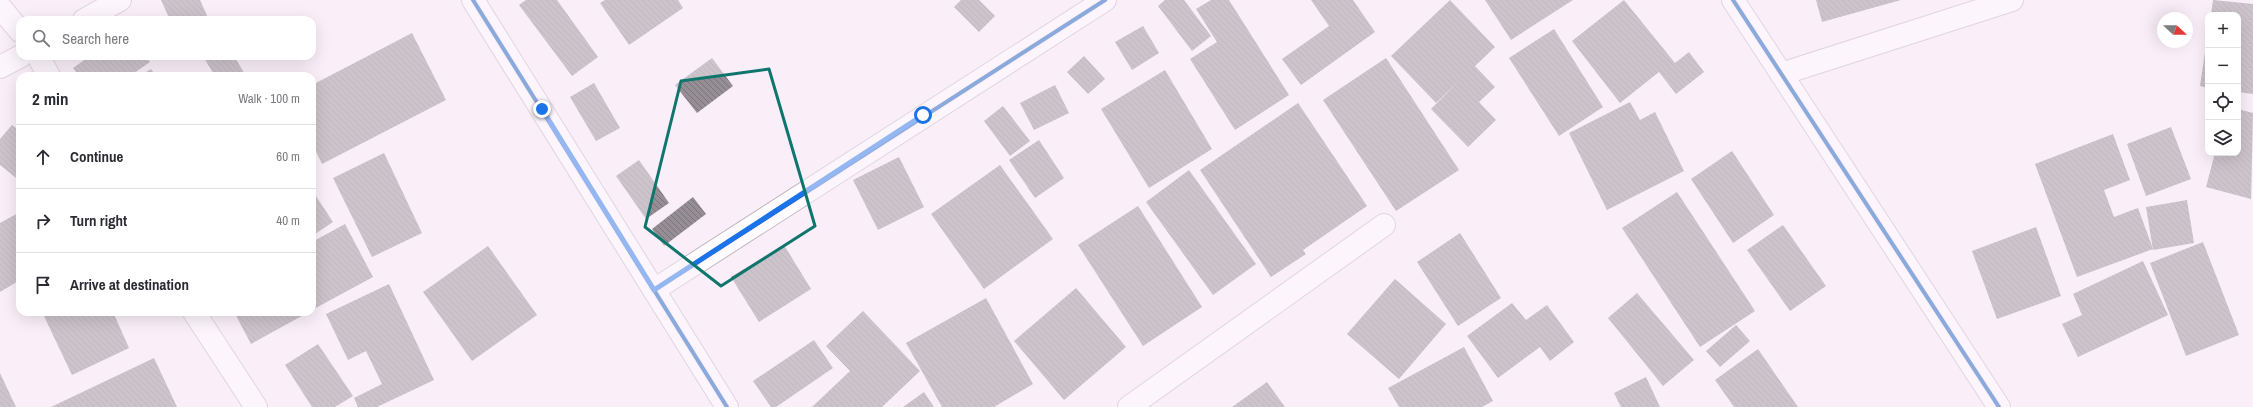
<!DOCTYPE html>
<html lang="en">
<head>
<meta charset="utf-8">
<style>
  :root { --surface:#fff; --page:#f2f2f3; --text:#2b2b33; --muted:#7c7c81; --line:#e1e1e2 }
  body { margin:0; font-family:"Archivo Narrow",sans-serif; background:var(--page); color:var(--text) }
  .controls { position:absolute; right:12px; top:12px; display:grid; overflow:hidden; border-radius:8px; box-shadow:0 4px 16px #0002 }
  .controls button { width:36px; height:36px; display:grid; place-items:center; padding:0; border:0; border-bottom:1px solid var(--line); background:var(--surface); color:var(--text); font:20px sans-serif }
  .compass { position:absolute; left:2157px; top:12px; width:36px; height:36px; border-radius:50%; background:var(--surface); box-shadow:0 4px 16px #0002; rotate:112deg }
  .stop { position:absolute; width:12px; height:12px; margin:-9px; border:3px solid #1a73e8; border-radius:50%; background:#fff }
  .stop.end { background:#1a73e8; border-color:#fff; box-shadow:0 1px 4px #0008 }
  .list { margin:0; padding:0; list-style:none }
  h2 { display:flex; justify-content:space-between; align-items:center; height:52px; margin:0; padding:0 16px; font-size:17px }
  h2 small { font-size:13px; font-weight:400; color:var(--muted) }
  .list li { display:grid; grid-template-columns:26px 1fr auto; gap:12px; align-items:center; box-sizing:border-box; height:64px; padding:0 16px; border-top:1px solid var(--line) }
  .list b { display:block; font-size:15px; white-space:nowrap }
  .list em { font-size:13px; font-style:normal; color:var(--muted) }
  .icon { flex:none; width:22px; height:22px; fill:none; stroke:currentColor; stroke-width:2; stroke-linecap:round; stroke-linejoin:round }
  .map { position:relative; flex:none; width:2253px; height:407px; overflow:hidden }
  .search { position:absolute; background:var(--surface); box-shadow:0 4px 16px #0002; left:16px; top:16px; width:300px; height:44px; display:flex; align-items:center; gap:10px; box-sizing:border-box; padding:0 14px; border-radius:12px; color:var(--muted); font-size:15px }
  .panel { position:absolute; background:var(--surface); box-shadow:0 4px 16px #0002; left:16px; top:72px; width:300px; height:244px; border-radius:12px }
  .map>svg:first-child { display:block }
  .building { fill:url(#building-back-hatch) }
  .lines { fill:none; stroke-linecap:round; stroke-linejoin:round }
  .minor-casing { stroke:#c2b8c0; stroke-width:24 }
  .minor { stroke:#fefcfe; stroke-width:22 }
  .cycleway-casing { stroke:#ffe9fc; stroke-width:6 }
  .cycleway { stroke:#0057b8; stroke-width:4 }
  .route { stroke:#1a73e8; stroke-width:5 }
  .marked { fill:none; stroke:#0f766e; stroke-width:3; stroke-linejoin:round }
</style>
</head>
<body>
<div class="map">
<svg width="2253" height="407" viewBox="0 0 2253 407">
  <defs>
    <pattern id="building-back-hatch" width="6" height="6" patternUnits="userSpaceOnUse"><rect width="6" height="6" fill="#968e95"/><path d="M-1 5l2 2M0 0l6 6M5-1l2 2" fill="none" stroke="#7b747a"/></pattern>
  </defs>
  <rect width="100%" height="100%" fill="#faeef8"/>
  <g class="building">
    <path d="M161 0H200L209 20H170Z"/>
    <path d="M526 0H557L598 57 572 76 519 5Z"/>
    <path d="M605 0H678L683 8 629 45 600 3Z"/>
    <path d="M961 0H979L995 16 979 32 954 7Z"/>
    <path d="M1165 0H1184L1211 36 1192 51 1158 6Z"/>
    <path d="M1211 0H1229L1289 95 1235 130 1190 59 1217 42 1196 9Z"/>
    <path d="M1311 0H1353L1375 32 1301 85 1282 59 1329 26Z"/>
    <path d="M1450 0 1495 47 1475 66 1495 87 1479 102 1496 120 1468 147 1431 109 1459 81 1436 103 1391 56Z"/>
    <path d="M1485 0H1573L1511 40Z"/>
    <path d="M1624 0 1675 63 1689 52 1704 72 1676 94 1659 72 1620 103 1572 41Z"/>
    <path d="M1816 0H1901L1822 22Z"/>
    <path d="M2213 0 2253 4V94L2238 92V15H2211Z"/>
    <path d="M1143 26 1159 53 1132 70 1115 42Z"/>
    <path d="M1554 29 1603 107 1559 136 1509 58Z"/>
    <path d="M412 33 446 100 322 164 312 143V104L314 103 312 99V85Z"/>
    <path d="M2207 39 2208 40V88L2200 86Z"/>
    <path d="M90 56H146L150 62 130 76H79L73 68Z"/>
    <path d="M207 56H234L246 76H215L204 58Z"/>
    <path d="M1084 56 1105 79 1088 94 1067 72Z"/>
    <path d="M712 58 733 86 697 113 675 85Z"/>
    <path d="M1386 58 1459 170 1396 211 1323 100Z"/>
    <path d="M151 69 156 76H140Z"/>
    <path d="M1165 70 1212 149 1149 188 1101 109Z"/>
    <path d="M594 83 620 128 596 141 570 97Z"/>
    <path d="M1055 85 1069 113 1034 130 1020 103Z"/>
    <path d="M1630 102 1640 120 1655 112 1684 171 1607 210 1569 133Z"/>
    <path d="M1298 103 1367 206 1303 250 1306 254 1271 277 1200 170Z"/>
    <path d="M1003 106 1030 141 1010 156 984 121Z"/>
    <path d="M2238 109 2253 113 2251 199 2206 187 2215 153H2238Z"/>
    <path d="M12 125 20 131V181L0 165V139Z"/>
    <path d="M2171 127 2191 179 2146 196 2127 144Z"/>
    <path d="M2113 134 2130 180 2104 190 2114 217 2138 208 2153 249 2077 277 2035 164Z"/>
    <path d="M1039 140 1064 178 1035 198 1009 160Z"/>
    <path d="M1732 151 1774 215 1733 243 1691 179Z"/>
    <path d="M384 153 422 233 372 257 333 178Z"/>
    <path d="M899 157 924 207 878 230 853 180Z"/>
    <path d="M639 160 669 203 646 219 616 176Z"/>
    <path d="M1000 165 1053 239 984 289 931 214Z"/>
    <path d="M1189 170 1256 264 1213 295 1146 202Z"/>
    <path d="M312 190 333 222 312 236Z"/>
    <path d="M1677 192 1755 311 1700 347 1622 228Z"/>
    <path d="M693 197 706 214 664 246 652 229Z"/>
    <path d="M2187 200 2194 243 2153 250 2146 207Z"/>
    <path d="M1138 206 1202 307 1143 346 1078 245Z"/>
    <path d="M20 212V280L0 292V223Z"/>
    <path d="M345 224 373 277 312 310V242Z"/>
    <path d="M1783 225 1826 286 1790 311 1747 250Z"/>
    <path d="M2036 227 2061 296 1997 319 1972 251Z"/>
    <path d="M1460 233 1501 298 1458 326 1417 262Z"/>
    <path d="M2203 242 2239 335 2186 356 2150 263Z"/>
    <path d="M784 245 811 289 759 322 731 277Z"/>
    <path d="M488 246 537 315 472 361 423 292Z"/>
    <path d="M2143 261 2168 315 2078 357 2062 324 2082 315 2073 294Z"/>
    <path d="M1395 279 1446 324 1399 379 1347 334Z"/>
    <path d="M389 284 434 380 377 407H358L354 398 382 384 366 351 348 360 326 314Z"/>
    <path d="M1076 288 1126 347 1064 400 1014 341Z"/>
    <path d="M1637 293 1694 360 1663 386 1608 318Z"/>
    <path d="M986 298 1033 384 994 407H942L906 343Z"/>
    <path d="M1512 303 1526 320 1547 305 1574 342 1550 361 1540 347 1498 378 1467 336Z"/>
    <path d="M863 311 920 371 882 407H812L850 371 826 346Z"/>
    <path d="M42 312H113L129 348 72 375Z"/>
    <path d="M234 312H309L251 344Z"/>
    <path d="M1736 325 1750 341 1720 367 1706 351Z"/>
    <path d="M814 340 833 368 776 407H771L753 381Z"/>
    <path d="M318 344 353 396 335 407H312L285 365Z"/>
    <path d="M1464 347 1493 401 1482 407H1399L1388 388Z"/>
    <path d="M1758 349 1798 407H1734L1715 380Z"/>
    <path d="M154 358 177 407H51Z"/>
    <path d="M0 373 16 407H0Z"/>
    <path d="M1646 377 1660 407H1621L1614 393Z"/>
    <path d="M1267 382 1285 407H1232Z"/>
    <path d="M924 392 934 407H903Z"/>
  </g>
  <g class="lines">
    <g class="minor-casing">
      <g id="minor">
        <path d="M473 0 727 407"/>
        <path d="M1733 0 1999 407"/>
        <path d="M0 7 20 31"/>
        <path d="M84 20 120 0"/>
        <path d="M38 56 49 76"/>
        <path d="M0 67 21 56"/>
        <path d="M1781 74 2012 0"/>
        <path d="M654 290 1105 0"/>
        <path d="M194 312 256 407"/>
        <path d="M1129 407 1384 225"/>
      </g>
    </g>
    <use href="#minor" class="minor"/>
    <g class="cycleway-casing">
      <g id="cycleway">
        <path d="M473 0 727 407"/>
        <path d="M1733 0 1999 407"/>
        <path d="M654 290 1105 0"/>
      </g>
    </g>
    <use href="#cycleway" class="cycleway"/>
  </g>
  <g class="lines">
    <path class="route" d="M542 109 654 290 923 115"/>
  </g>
  <path d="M0 0H2253V407H0ZM769 69 815 226 721 286 645 227 681 81Z" fill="#faeef8" fill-opacity=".55" fill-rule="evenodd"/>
  <path class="marked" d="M769 69 815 226 721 286 645 227 681 81Z"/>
</svg>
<div class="controls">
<button>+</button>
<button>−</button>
<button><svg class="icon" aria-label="locate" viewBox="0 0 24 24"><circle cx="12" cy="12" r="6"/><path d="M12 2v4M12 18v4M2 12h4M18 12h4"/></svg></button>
<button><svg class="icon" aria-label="layers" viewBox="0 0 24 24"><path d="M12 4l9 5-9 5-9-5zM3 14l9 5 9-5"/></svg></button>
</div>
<svg class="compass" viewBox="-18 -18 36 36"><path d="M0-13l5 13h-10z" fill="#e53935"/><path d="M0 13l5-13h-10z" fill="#7c7c81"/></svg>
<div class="stop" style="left:923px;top:115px"></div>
<div class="stop end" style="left:542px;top:109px"></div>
<div class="search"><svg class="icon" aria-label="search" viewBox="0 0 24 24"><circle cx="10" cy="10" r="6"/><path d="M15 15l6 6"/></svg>Search here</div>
<section class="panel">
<h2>2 min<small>Walk · 100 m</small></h2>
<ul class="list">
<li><svg class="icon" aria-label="ahead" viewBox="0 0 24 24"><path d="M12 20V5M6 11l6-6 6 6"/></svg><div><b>Continue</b></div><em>60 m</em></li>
<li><svg class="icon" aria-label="right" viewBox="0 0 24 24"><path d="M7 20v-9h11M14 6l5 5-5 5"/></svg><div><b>Turn right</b></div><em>40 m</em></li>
<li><svg class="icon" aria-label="arrive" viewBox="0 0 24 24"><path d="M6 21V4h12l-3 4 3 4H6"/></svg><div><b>Arrive at destination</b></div></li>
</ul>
</section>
</div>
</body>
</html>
